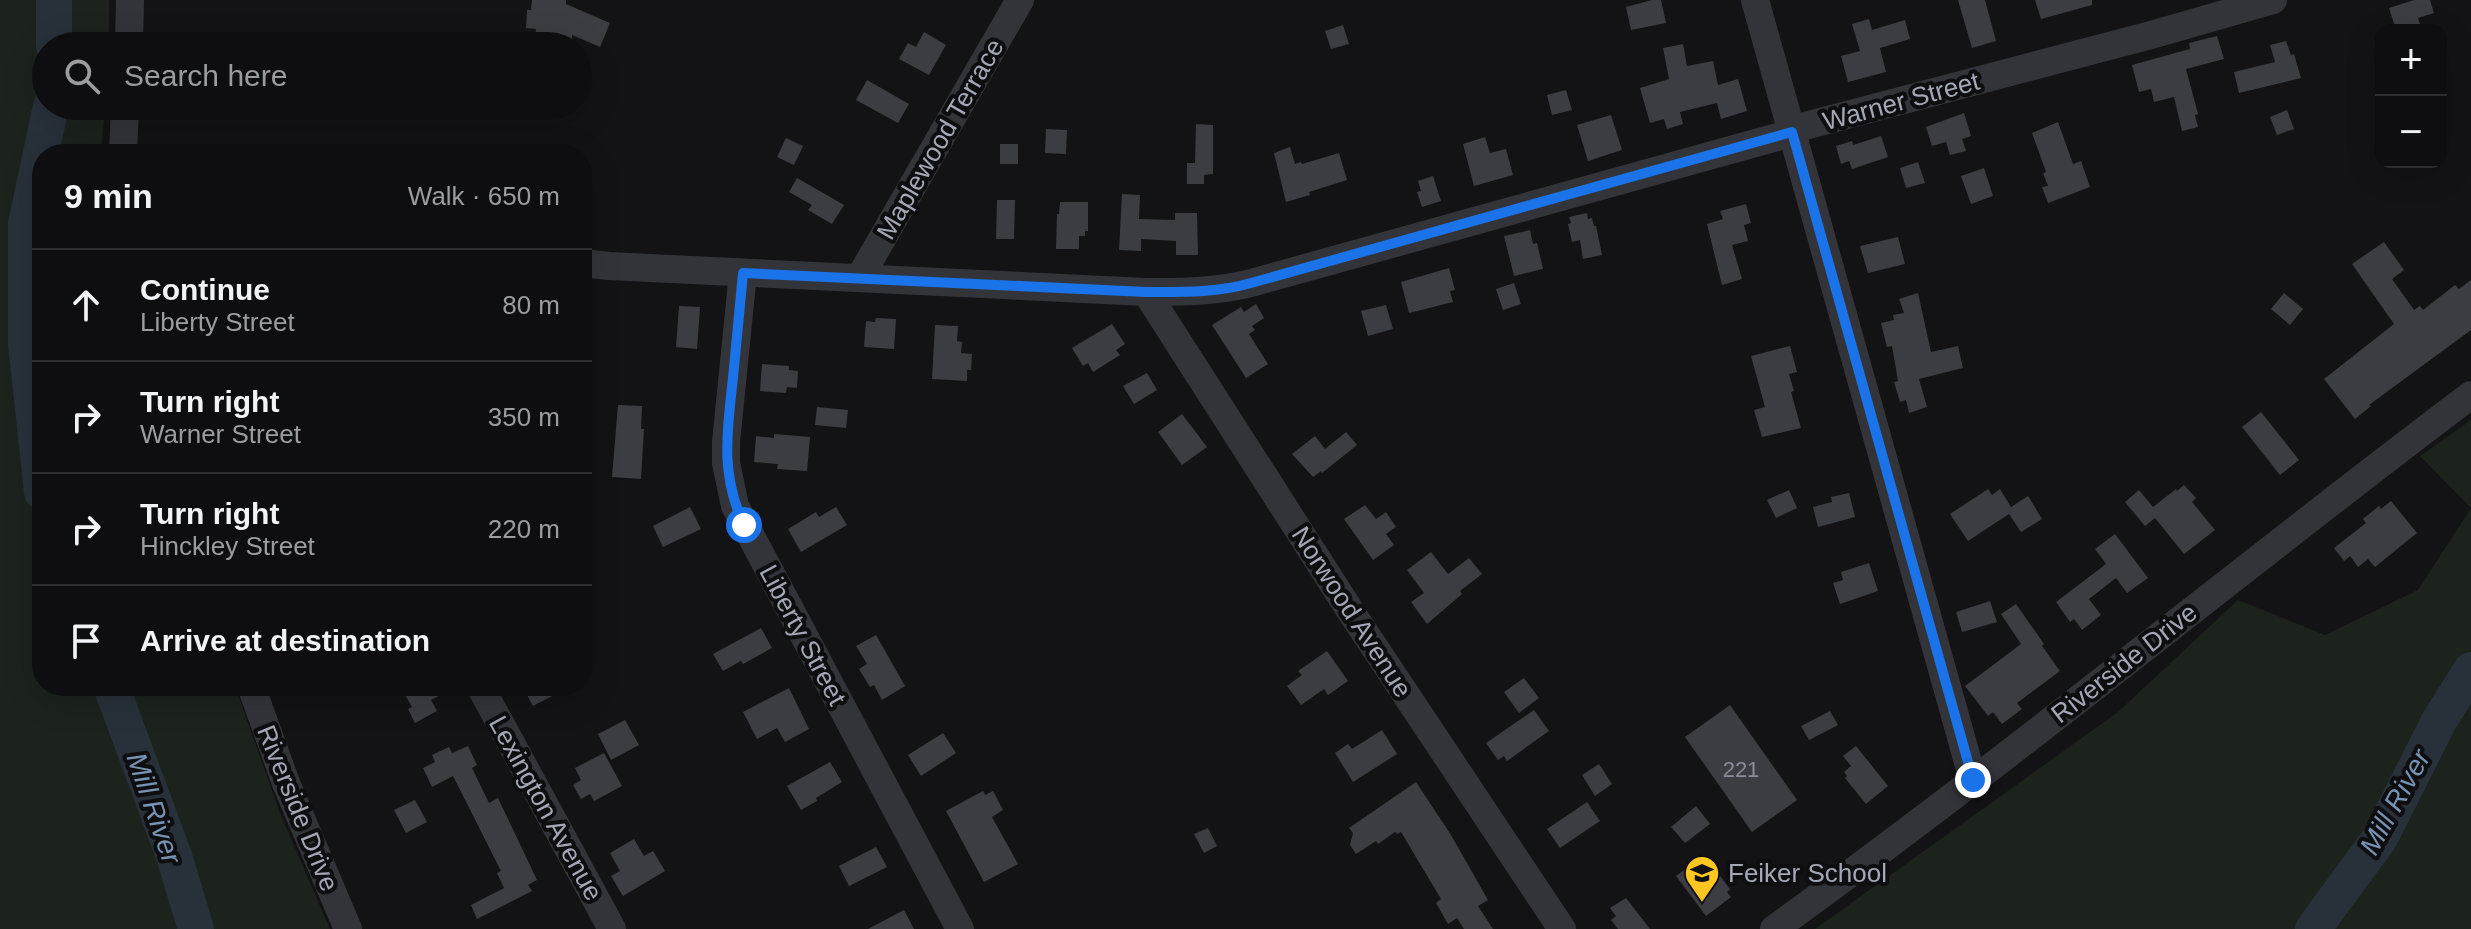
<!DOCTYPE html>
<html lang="en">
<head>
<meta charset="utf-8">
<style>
  :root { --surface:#0e0e10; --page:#171719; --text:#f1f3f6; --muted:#9b9c9f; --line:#2e2e30 }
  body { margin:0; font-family:Helvetica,sans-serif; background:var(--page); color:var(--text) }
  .controls { position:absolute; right:24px; top:24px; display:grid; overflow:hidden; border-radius:16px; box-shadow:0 8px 32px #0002 }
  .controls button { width:72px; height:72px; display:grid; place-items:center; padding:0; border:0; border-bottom:2px solid var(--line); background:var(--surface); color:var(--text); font:40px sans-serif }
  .stop { position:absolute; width:24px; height:24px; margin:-18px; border:6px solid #1a73e8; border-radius:50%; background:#fff }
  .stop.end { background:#1a73e8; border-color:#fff; box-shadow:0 2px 8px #0008 }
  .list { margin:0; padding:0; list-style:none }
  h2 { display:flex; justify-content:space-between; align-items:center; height:104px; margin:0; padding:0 32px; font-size:34px }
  h2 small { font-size:26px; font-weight:400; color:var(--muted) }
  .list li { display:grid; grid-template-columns:52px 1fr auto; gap:24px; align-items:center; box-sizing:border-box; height:112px; padding:0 32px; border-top:2px solid var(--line) }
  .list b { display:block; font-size:30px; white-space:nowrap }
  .list p { margin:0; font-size:26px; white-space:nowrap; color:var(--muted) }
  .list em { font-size:26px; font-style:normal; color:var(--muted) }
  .icon { flex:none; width:44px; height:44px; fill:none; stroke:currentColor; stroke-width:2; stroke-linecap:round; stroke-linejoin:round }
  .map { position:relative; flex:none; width:2471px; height:929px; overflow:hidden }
  .search { position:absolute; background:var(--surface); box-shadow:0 8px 32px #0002; left:32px; top:32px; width:560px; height:88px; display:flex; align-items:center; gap:20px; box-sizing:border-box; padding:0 28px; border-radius:44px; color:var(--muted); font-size:30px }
  .panel { position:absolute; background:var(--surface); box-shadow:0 8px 32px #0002; left:32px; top:144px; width:560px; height:552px; border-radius:32px }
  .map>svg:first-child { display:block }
  .green { fill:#1b231c }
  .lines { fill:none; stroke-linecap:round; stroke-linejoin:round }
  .river { stroke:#283039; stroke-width:36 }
  .building { fill:#3c3d42 }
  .minor { stroke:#33343a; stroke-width:28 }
  .route { stroke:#1a73e8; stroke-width:10 }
  .labels { text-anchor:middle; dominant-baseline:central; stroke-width:8; stroke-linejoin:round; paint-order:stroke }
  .number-label { font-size:22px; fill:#898c99 }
  .street-label { font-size:26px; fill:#a3a7b6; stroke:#0e0e10 }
  .poi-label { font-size:26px; fill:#a3a7b6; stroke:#0e0e10; text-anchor:start }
  .water-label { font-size:28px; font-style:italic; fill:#7793b4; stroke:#0e0e10 }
</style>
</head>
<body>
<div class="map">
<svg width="2471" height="929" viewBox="0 0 2471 929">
  <rect width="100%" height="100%" fill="#131315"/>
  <g class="green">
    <path d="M0 0H109V46H46V106H105L101 154H42V686H235L280 813 330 929H0Z"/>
    <path d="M2471 420V929H1815L2118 712 2238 600 2325 635 2418 590 2471 508 2420 456Z"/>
  </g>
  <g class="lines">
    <g class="river">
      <path d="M54 0V46"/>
      <path d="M42 492 26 344V224L51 106"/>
      <path d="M111 686 174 856 196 929"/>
      <path d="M2313 929 2380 838 2439 721 2471 670"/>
    </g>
  </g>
  <g class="building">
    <path d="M532 0H566V4L610 23 600 47 572 35V44L535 42 536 29 526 28 527 10H531Z"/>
    <path d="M1652 0H1661L1666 23 1631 30 1626 7Z"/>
    <path d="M1958 0H1985L1996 41 1972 48Z"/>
    <path d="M2035 0H2092V5L2041 19Z"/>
    <path d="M2414 0H2430L2434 13 2418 18 2422 30H2396L2389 8Z"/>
    <path d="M1869 19 1872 30 1905 20 1910 39 1880 48 1886 72 1848 82 1841 56 1860 51 1852 24Z"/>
    <path d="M1343 25 1349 44 1331 49 1325 31Z"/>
    <path d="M924 32 946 45 929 75 899 59 908 43 916 47Z"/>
    <path d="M2217 36 2224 59 2186 69 2198 114 2195 115 2198 127 2182 131 2174 97 2154 102 2151 89 2139 92 2132 65 2190 49 2189 43Z"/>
    <path d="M2286 41 2291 55 2294 54 2301 78 2239 93 2234 72 2275 62 2270 45Z"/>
    <path d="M1683 44 1687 66 1713 61 1718 85 1738 79 1747 111 1721 119 1717 103 1680 112 1683 124 1667 129 1664 119 1650 123 1640 88 1669 79 1663 48Z"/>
    <path d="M867 80 909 104 898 123 856 100Z"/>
    <path d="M1566 90 1572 110 1552 115 1547 95Z"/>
    <path d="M2287 110 2294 129 2277 135 2270 117Z"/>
    <path d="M1964 113 1971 136 1962 139 1966 151 1950 155 1946 142 1932 146 1926 127Z"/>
    <path d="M1611 115 1622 150 1588 161 1577 125Z"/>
    <path d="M2058 122 2073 164 2081 161 2090 187 2048 203 2042 187 2048 186 2043 173 2046 172 2032 133Z"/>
    <path d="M1196 124 1213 125V174L1204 175V184H1187V163H1195Z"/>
    <path d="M1046 129 1067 130 1066 154 1045 153Z"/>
    <path d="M1881 136 1888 157 1852 169 1849 161 1841 164 1836 146 1852 141 1853 145Z"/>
    <path d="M1485 137 1490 153 1506 149 1513 175 1474 186 1463 144Z"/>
    <path d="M786 138 803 146 794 165 777 157Z"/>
    <rect x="1000" y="144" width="18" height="20"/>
    <path d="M1290 147 1295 164 1301 162 1302 164 1339 153 1347 180 1309 192 1310 195 1286 202 1274 153Z"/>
    <path d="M1918 162 1925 183 1906 188 1900 168Z"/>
    <path d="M1984 168 1993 196 1971 204 1961 176Z"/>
    <path d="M1433 176 1441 201 1422 207 1417 192 1421 191 1418 181Z"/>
    <path d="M797 178 844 205 832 224 808 210 812 205 789 192Z"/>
    <path d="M1122 194 1140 195 1139 219 1175 220V213H1197L1198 255H1176V241L1141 239V251L1119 250Z"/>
    <path d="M997 200H1015L1014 239H996Z"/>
    <path d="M1060 202H1088V231H1085V236H1079V249H1056L1057 214H1059Z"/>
    <path d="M1746 204 1751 223 1744 225 1748 241 1732 245 1742 279 1722 285 1707 224 1723 219 1720 211Z"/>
    <path d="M1587 213 1588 219 1592 218 1594 226H1596L1602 255 1583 259 1580 240 1572 242 1568 224 1571 223 1569 217Z"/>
    <path d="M1530 230 1533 244 1537 243 1543 269 1514 276 1504 236Z"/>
    <path d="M1898 237 1905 264 1868 273 1860 246Z"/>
    <path d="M2384 242 2404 270 2392 279 2414 310 2420 306 2423 310 2455 285 2459 289 2471 280V330L2369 405 2371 406 2355 419 2324 379 2394 324 2352 264Z"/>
    <path d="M1449 268 1455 290 1450 291 1453 302 1409 313 1401 282Z"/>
    <path d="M1514 283 1521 304 1503 310 1496 289Z"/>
    <path d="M1918 293 1931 352 1958 346 1963 368 1919 379 1927 407 1909 413 1906 400 1900 402 1894 382 1898 381 1892 346 1887 347 1881 323 1894 320 1893 315 1904 313 1899 299Z"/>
    <path d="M2284 293 2303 309 2290 325 2271 309Z"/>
    <path d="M1256 304 1264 318 1252 326 1255 330 1249 334 1268 364 1246 378 1212 325 1241 307 1244 312Z"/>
    <path d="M1386 305 1393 329 1368 336 1361 311Z"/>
    <path d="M679 306 700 307 697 349 676 347Z"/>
    <path d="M876 318 896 319 894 349 864 347 866 321 875 322Z"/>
    <path d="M1112 324 1125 344 1116 350 1120 355 1093 372 1088 363 1083 366 1072 348Z"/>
    <path d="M935 325 958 326 957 341 962 342 961 353 972 354 971 370H967V381L932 379Z"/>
    <path d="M1790 346 1797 372 1789 374 1794 391 1791 392 1801 428 1762 437 1754 410 1765 407 1751 356Z"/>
    <path d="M762 364 789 366V370L798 371 797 388 787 387 786 393 760 391Z"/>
    <path d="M1147 373 1157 390 1134 404 1123 386Z"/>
    <path d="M618 405 642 406 641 429H644L641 479 612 477Z"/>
    <path d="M817 407 848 410 846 428 815 425Z"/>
    <path d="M2261 412 2299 460 2280 475 2242 427Z"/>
    <path d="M1182 414 1207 447 1182 465 1158 432Z"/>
    <path d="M1346 432 1357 445 1322 473 1321 471 1313 477 1292 454 1315 436 1325 449Z"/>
    <path d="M774 434 810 437 807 471 777 469 778 464 754 462 756 436 774 438Z"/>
    <path d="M2184 485 2196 498 2192 502 2215 530 2184 554 2155 518 2145 526 2125 502 2139 490 2153 507 2176 489 2177 491Z"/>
    <path d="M1988 489 1992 495 2000 489 2011 507 2028 496 2042 519 2021 532 2009 514 1968 541 1950 514Z"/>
    <path d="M1789 490 1797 508 1776 518 1767 500Z"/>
    <path d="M1849 493 1855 517 1818 527 1813 507 1832 502 1831 497Z"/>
    <path d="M2391 501 2417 533 2375 567 2368 559 2358 567 2350 556 2344 561 2334 548 2366 523 2363 519 2379 506 2381 509Z"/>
    <path d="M1365 505 1376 519 1386 512 1396 527 1386 534 1394 545 1373 560 1344 519Z"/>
    <path d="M690 507 701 529 663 547 653 526Z"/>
    <path d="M836 507 847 525 801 552 788 529 816 512 819 517Z"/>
    <path d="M2115 534 2148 578 2127 593 2116 578 2089 599 2101 615 2082 630 2074 619 2070 622 2056 602 2106 564 2095 549Z"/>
    <path d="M1431 552 1448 574 1469 558 1482 574 1460 591 1462 594 1427 624 1411 602 1424 593 1407 570Z"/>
    <path d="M1869 563 1878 591 1840 604 1833 583 1843 580 1841 572Z"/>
    <path d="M1990 601 1997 622 1962 632 1956 612Z"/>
    <path d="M2016 604 2044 644 2042 646 2060 671 2017 703 2022 709 2002 724 1993 712 1988 716 1965 686 2021 644 2001 614Z"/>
    <path d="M761 628 772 648 743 664 741 661 723 671 713 654Z"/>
    <path d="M876 635 905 686 882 700 874 685 870 687 859 669 867 664 856 646Z"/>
    <path d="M1327 651 1348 681 1328 695 1324 689 1301 705 1287 686 1302 675 1298 671Z"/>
    <path d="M1524 678 1539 698 1519 713 1504 692Z"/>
    <path d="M400 686H458L431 700 437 711 415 723 408 709 412 707Z"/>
    <path d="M522 686H571L533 706Z"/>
    <path d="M789 688 809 729 785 742 777 728 757 739 743 712Z"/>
    <path d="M1730 705 1797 800 1752 832 1685 737Z"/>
    <path d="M1534 710 1549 731 1507 761 1504 756 1498 760 1486 743Z"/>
    <path d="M1830 711 1838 725 1809 740 1801 726Z"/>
    <path d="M625 720 639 745 611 760 598 734Z"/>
    <path d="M1382 730 1397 754 1353 782 1335 753 1348 744 1352 749Z"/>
    <path d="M943 733 956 753 921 776 908 755Z"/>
    <path d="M468 746 477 765 472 768 489 803 498 798 537 880 528 885 532 891 477 919 471 905 504 888 497 873 501 871 453 776 432 787 423 768 435 762 432 755 449 747 452 753Z"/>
    <path d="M1856 746 1888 786 1866 804 1845 778 1847 776 1844 772 1851 766 1843 756Z"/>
    <path d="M604 753 622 786 594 801 590 794 581 799 573 785 581 780 575 768Z"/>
    <path d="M830 762 842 782 816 798 817 801 801 810 787 786Z"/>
    <path d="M1599 764 1612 784 1595 796 1582 775Z"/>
    <path d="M1416 782 1451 835 1488 900 1478 906 1493 929H1464L1457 918 1448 924 1436 903 1441 899 1401 832 1397 834 1395 832 1378 844 1376 841 1356 854 1350 845 1353 833 1349 828Z"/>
    <path d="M983 791 985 795 993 791 1003 810 992 817 1018 864 984 882 946 811Z"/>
    <path d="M415 800 427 822 406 833 394 810Z"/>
    <path d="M1587 802 1600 821 1560 848 1547 829Z"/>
    <path d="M1696 806 1710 824 1685 843 1671 827Z"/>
    <path d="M1208 828 1217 846 1204 853 1194 834Z"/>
    <path d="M634 839 644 856 653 851 665 871 623 896 611 876 620 871 610 853Z"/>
    <path d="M876 847 887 867 849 886 839 866Z"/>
    <path d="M1704 855 1730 889 1727 892 1731 897 1706 916 1676 876Z"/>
    <path d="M1626 898 1650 929H1618L1611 920 1616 916 1610 908Z"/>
    <path d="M904 910 914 929H868Z"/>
  </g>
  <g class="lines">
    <g class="minor">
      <path d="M1755 0 1973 780"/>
      <path d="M129 46 130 0"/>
      <path d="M123 154 125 106"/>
      <path d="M582 263 609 266 1146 292C1182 292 1216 292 1251 283L1781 136 1805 126 2151 35 2273 0"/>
      <path d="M743 273 726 442V463L735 506 960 929"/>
      <path d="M860 277 1020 0"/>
      <path d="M1146 292 1351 612 1562 929"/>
      <path d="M251 686 286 783 348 929"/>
      <path d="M480 686 612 929"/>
      <path d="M1774 929C2012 758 2237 571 2471 395"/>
    </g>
  </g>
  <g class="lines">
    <path class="route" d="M744 525C720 474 727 432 733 378 736 343 740 308 743 273L1146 292C1182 292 1216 293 1251 283L1792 132 1973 780"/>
  </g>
  <defs>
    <g id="school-pin" transform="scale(1.8)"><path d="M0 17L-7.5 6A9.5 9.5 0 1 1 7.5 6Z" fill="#ffc720" stroke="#0e0e10"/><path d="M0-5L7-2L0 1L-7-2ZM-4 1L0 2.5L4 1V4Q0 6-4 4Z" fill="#111"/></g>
  </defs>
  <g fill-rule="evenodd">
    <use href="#school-pin" x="1702" y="873"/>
  </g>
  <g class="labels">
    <g class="number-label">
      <text x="1741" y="769">221</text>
    </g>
    <g class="street-label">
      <text transform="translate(1901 101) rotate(-15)">Warner Street</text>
      <text transform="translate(940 139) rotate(-60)">Maplewood Terrace</text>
      <text transform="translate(1352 612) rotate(57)">Norwood Avenue</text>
      <text transform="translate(803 635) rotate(62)">Liberty Street</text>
      <text transform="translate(2124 663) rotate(-38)">Riverside Drive</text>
      <text transform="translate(298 808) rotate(68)">Riverside Drive</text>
      <text transform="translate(546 808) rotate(61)">Lexington Avenue</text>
    </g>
    <g class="poi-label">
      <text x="1728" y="873">Feiker School</text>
    </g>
    <g class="water-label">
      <text transform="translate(2395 802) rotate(-61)">Mill River</text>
      <text transform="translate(154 808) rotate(71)">Mill River</text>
    </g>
  </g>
</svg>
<div class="controls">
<button>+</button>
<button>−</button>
</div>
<div class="stop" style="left:744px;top:525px"></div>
<div class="stop end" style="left:1973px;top:780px"></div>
<div class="search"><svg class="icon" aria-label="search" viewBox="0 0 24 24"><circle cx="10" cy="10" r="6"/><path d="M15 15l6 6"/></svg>Search here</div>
<section class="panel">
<h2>9 min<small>Walk · 650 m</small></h2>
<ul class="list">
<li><svg class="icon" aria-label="ahead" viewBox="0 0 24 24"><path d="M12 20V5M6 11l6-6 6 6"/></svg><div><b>Continue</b><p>Liberty Street</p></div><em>80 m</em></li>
<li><svg class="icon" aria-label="right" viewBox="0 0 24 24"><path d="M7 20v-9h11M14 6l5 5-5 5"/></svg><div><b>Turn right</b><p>Warner Street</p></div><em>350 m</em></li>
<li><svg class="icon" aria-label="right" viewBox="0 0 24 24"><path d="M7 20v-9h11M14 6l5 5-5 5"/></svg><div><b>Turn right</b><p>Hinckley Street</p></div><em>220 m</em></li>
<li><svg class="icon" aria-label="arrive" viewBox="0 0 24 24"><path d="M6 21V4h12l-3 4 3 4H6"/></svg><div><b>Arrive at destination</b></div></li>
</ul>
</section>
</div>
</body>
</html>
